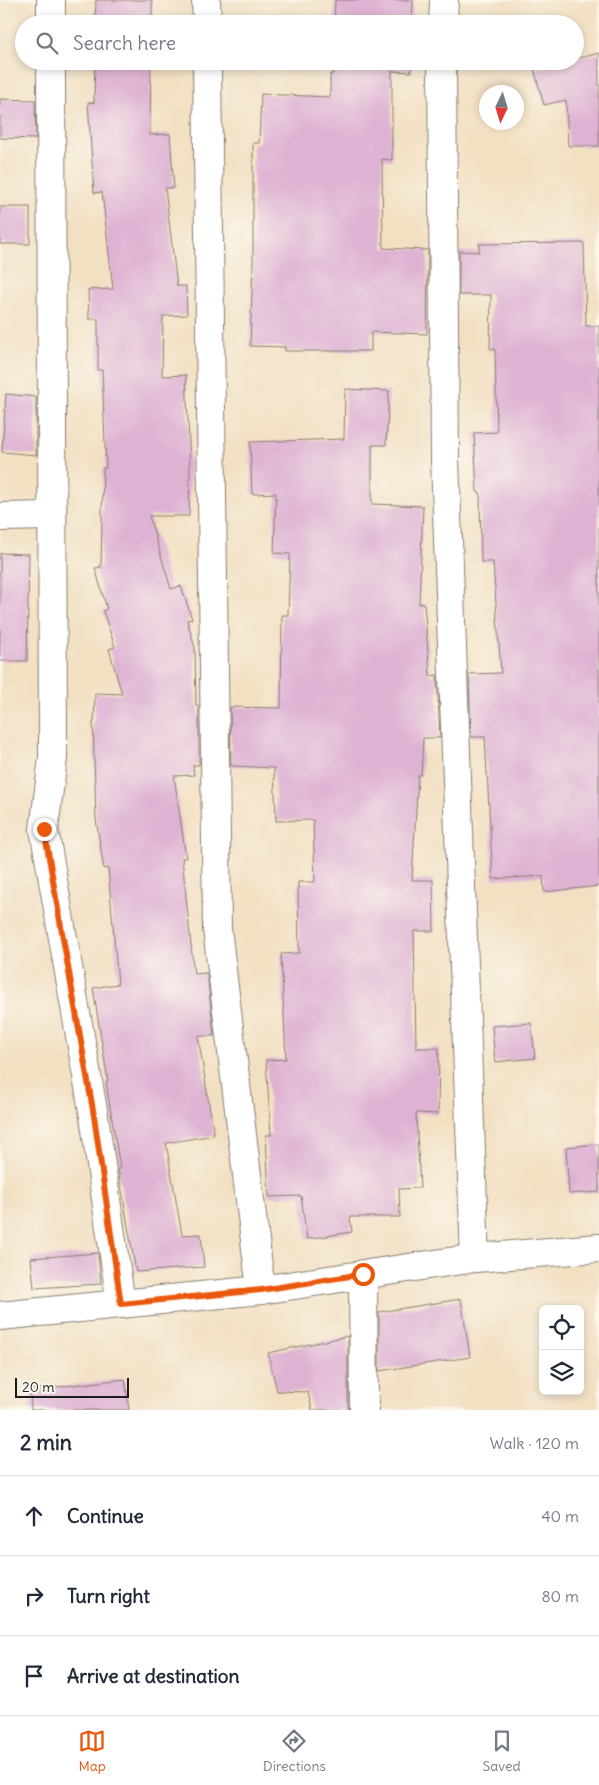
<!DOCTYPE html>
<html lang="en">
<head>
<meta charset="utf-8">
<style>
  :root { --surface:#fff; --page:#f6f6f7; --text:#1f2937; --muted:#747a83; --line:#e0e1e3; --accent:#ea580c }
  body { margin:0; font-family:Delius,sans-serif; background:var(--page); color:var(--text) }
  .controls { position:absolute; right:15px; bottom:15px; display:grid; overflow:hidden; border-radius:8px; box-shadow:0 2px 8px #0003 }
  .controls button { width:45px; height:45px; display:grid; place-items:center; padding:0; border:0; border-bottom:1px solid var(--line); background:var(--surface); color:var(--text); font:25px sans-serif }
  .compass { position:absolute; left:479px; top:85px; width:45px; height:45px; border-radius:50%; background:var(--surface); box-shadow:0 2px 8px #0003; rotate:184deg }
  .scale { position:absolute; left:15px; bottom:12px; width:114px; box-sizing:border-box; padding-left:5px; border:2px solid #1c1c1c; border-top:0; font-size:14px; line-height:18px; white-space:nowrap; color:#1c1c1c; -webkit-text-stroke:4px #fbf7ec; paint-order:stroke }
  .stop { position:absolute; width:15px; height:15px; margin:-11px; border:4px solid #ea580c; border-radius:50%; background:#fff }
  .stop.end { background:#ea580c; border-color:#fff; box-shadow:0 1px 5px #0008 }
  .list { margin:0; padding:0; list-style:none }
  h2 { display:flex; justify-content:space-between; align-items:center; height:65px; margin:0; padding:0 20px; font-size:21px }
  h2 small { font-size:16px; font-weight:400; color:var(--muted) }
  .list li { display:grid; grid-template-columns:32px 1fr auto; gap:15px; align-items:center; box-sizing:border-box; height:80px; padding:0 20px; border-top:1px solid var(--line) }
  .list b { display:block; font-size:19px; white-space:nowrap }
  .list em { font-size:16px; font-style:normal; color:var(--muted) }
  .icon { flex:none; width:28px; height:28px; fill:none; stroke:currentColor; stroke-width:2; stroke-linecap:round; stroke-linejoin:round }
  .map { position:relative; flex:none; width:599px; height:1410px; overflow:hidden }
  .search { position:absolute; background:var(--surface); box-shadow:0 2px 8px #0003; left:15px; right:15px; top:15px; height:55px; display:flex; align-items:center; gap:12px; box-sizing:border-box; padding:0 18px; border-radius:28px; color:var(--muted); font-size:19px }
  .sheet { height:305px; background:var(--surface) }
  nav { display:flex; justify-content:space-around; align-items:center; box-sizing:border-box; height:70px; border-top:1px solid var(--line); background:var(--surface); font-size:14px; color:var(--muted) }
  nav a { display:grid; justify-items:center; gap:2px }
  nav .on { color:var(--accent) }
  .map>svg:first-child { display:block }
  .building { fill:#deb2d3 }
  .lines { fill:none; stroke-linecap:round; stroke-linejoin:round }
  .minor-casing { stroke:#877e70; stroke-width:30 }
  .minor { stroke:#fff; stroke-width:28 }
  .route { stroke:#ea580c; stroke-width:6 }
</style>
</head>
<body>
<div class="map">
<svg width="599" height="1410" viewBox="0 0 599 1410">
  <rect width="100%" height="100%" fill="#fbf7ec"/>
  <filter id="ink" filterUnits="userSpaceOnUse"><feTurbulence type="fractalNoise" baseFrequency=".02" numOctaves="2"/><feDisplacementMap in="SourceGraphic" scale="10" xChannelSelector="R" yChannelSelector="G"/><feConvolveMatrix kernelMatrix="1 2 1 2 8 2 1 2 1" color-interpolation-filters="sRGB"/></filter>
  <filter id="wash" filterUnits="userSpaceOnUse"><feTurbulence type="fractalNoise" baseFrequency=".0096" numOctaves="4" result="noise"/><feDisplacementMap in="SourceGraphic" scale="20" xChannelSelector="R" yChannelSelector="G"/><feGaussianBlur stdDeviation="1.12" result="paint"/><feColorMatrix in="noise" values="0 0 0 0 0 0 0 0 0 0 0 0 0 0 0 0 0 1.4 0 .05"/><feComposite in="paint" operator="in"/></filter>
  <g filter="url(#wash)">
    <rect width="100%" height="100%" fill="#f2e0c3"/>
    <g id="blocks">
      <g class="building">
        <path d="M96 0H152V24H95Z"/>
        <path d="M335 0H413L412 24H334Z"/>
        <path d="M599 53V146H568L566 100 544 105 534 69 566 61H575V59Z"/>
        <path d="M95 61H151L150 135 170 134 174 188H165L177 286H186L187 315 163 316 162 376 186 375 190 465 189 516H149L171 589 181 586 192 619 187 620 195 648 196 706H199V765H193L194 775 174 776 186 858H182L194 974 207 973 214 1036H198L214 1135 166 1143 182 1235 201 1234 204 1267 136 1272 118 1169 120 1168 106 1082 108 1081 93 988 118 984 108 868 104 869 96 819 93 722H94L95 693 122 694 109 649 115 647 103 611 107 609 95 568 101 567 103 468H106L102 370H98V319H89L88 290 113 289 102 192 94 193 88 102 94 103Z"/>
        <path d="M333 61H411V72L392 71V160L382 159 383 248 428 250 427 334 371 332V351H285V347L250 346 253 264V143H259L261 94 330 97V74H333Z"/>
        <path d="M0 99 35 100 36 139 0 138Z"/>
        <rect x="0" y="207" width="30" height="37"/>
        <path d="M584 243 586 326H599V886L544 892 543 876 493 879 485 737H471L469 674 501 673 493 562H481L480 492H477L474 433 497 432 495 349H490L491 295H459V251L479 252V244Z"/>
        <path d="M345 389 389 391 386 445H372V504L423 506 419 604 424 603 430 676 437 675 440 738H423L421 775H418L412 880H433L434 931H414L416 1048H439L438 1114 416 1113 420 1188 399 1189 400 1217H350L352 1232 307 1239 301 1196 269 1197 266 1135H271L266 1060 286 1059 281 954 299 953 298 882H315L313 820 276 821 274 768 231 766 230 707 281 708 282 615H288L290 554 274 553 276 493 252 494 250 442 344 439Z"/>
        <path d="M6 394 36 397V455L2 452Z"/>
        <path d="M0 553 29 554 27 661H0Z"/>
        <path d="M531 1023 535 1058 495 1062 492 1026Z"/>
        <path d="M599 1144V1192L569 1194 566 1147Z"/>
        <path d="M98 1253 101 1284 34 1288 31 1258Z"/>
        <path d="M461 1299 470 1357 379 1371V1312Z"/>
        <path d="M348 1336V1410H312L308 1392 277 1391 268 1353Z"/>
        <path d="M125 1379 129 1410H31L30 1390Z"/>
      </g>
    </g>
  </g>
  <g filter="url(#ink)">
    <use href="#blocks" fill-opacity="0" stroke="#877e70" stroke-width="1"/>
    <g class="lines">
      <g class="minor-casing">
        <g id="minor">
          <path d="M51 0V24"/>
          <path d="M206 0 207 24"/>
          <path d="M443 24 444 0"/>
          <path d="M51 61 53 758 44 829 94 1116 121 1304"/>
          <path d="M207 61 217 929 261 1290"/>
          <path d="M442 61 445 460 475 1258"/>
          <path d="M0 517 52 516"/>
          <path d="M363 1274 364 1410"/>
          <path d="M0 1316 261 1290 475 1258 599 1248"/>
        </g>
      </g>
      <use href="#minor" class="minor"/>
    </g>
  </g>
  <g class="lines" filter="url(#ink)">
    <path class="route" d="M44 829 94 1116 121 1304 261 1290 363 1274"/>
  </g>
</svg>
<div class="controls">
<button><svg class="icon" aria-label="locate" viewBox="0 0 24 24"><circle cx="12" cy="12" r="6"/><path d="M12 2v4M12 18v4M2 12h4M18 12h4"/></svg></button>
<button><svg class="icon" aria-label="layers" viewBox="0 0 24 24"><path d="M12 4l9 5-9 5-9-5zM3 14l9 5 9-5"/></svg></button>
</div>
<svg class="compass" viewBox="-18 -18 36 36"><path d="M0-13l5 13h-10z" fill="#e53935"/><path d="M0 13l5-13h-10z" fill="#747a83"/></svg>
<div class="scale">20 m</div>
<div class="stop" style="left:363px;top:1274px"></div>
<div class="stop end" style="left:44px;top:829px"></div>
<div class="search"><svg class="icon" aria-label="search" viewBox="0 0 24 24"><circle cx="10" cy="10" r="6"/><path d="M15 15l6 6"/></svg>Search here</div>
</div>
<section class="sheet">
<h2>2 min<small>Walk · 120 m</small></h2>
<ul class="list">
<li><svg class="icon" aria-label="ahead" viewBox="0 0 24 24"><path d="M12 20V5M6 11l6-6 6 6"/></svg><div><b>Continue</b></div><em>40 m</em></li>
<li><svg class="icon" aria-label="right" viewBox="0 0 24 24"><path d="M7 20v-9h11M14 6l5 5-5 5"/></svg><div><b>Turn right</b></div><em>80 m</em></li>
<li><svg class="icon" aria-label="arrive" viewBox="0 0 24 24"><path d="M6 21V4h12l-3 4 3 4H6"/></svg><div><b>Arrive at destination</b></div></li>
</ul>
</section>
<nav>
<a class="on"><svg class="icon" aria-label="map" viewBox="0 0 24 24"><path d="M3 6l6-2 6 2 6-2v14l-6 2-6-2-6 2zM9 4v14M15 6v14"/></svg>Map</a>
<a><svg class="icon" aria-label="directions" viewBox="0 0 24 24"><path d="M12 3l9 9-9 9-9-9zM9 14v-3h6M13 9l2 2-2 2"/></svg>Directions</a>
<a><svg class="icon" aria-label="saved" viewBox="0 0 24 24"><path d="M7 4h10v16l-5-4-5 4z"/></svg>Saved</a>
</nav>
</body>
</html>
